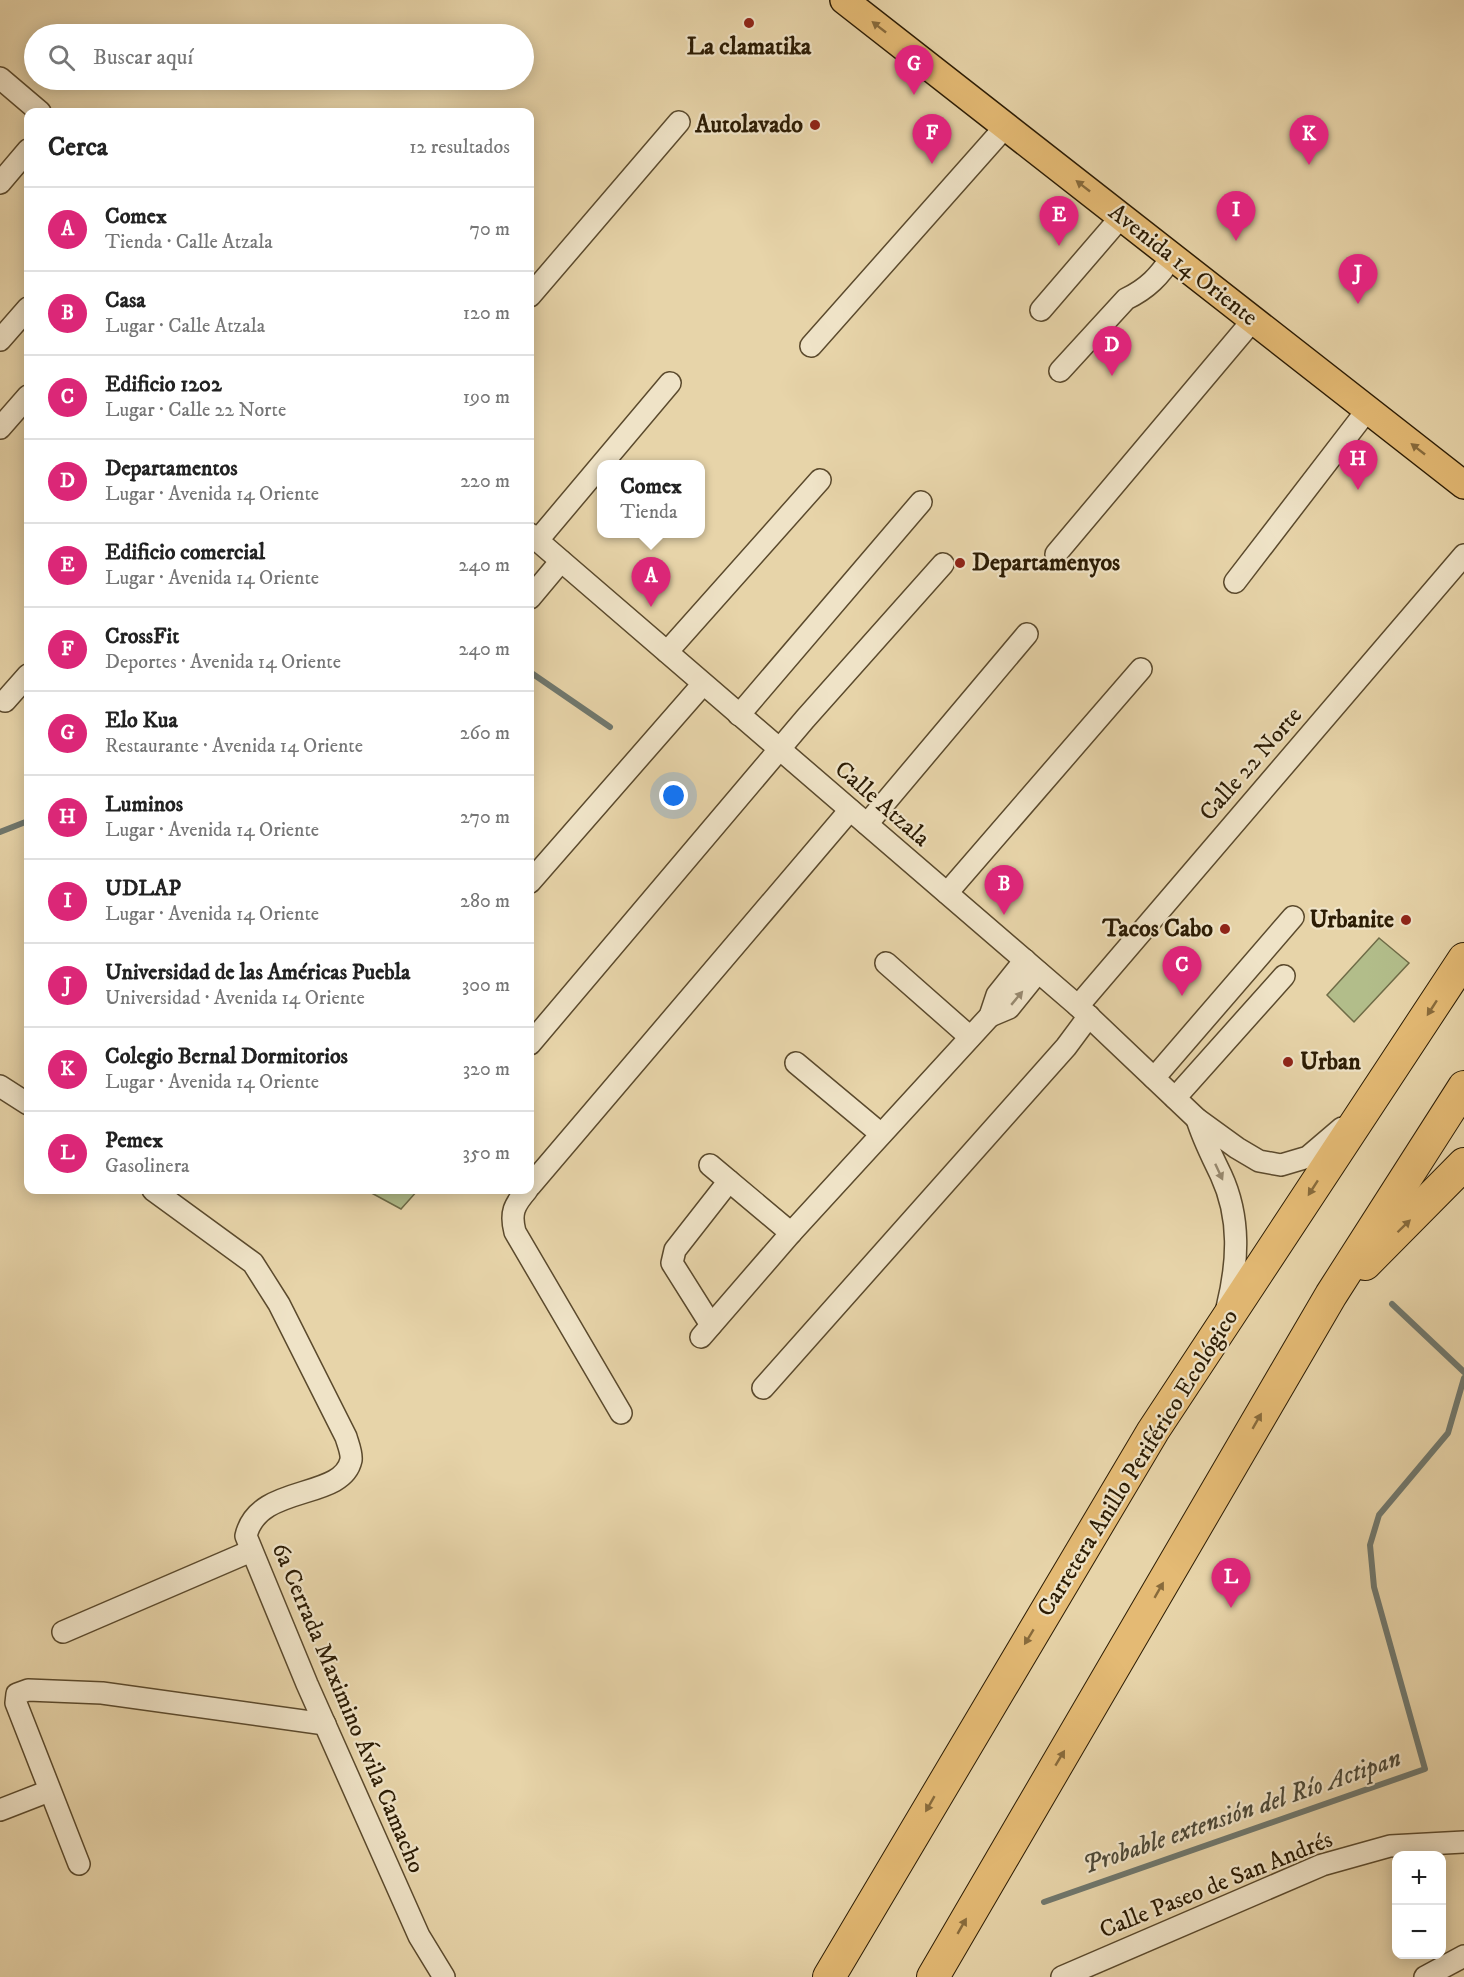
<!DOCTYPE html>
<html lang="es">
<head>
<meta charset="utf-8">
<style>
  :root { --surface:#fff; --page:#f6f6f6; --text:#222; --muted:#767676; --line:#e0e0e0; --accent:#db2777 }
  body { margin:0; font-family:"IM FELL DW Pica",serif; background:var(--page); color:var(--text) }
  .controls { position:absolute; right:18px; bottom:18px; display:grid; overflow:hidden; border-radius:12px; box-shadow:0 3px 15px #0003 }
  .controls button { width:54px; height:54px; display:grid; place-items:center; padding:0; border:0; border-bottom:2px solid var(--line); background:var(--surface); color:var(--text); font:30px sans-serif }
  .you { position:absolute; left:674px; top:796px; width:21px; height:21px; margin:-15px; border:4px solid #fff; border-radius:50%; background:#1a73e8; box-shadow:0 0 0 9px #1a73e833 }
  .badge { display:grid; place-items:center; width:39px; height:39px; border-radius:50%; background:var(--accent); color:#fff; font-size:20px; font-weight:700 }
  .pin { position:absolute; translate:-50% -50px; filter:drop-shadow(0 2px 3px #0008) }
  .pin::after { content:''; position:absolute; top:32px; width:21px; height:18px; background:inherit; clip-path:polygon(0 0,100% 0,50% 100%) }
  .popup { position:absolute; left:597px; top:460px; width:108px; height:78px; box-sizing:border-box; display:grid; place-content:center; border-radius:12px; background:var(--surface); filter:drop-shadow(0 2px 4px #0005); font-size:20px; white-space:nowrap; color:var(--muted) }
  .popup b { font-size:22px; color:var(--text) }
  .popup::after { content:''; position:absolute; left:50%; top:100%; margin-left:-12px; border:12px solid transparent; border-top-color:var(--surface) }
  .list { margin:0; padding:0; list-style:none }
  h2 { display:flex; justify-content:space-between; align-items:center; height:78px; margin:0; padding:0 24px; font-size:26px }
  h2 small { font-size:20px; font-weight:400; color:var(--muted) }
  .list li { display:grid; grid-template-columns:39px 1fr auto; gap:18px; align-items:center; box-sizing:border-box; height:84px; padding:0 24px; border-top:2px solid var(--line) }
  .list b { display:block; font-size:22px; white-space:nowrap }
  .list p { margin:0; font-size:20px; white-space:nowrap; color:var(--muted) }
  .list em { font-size:20px; font-style:normal; color:var(--muted) }
  .icon { flex:none; width:33px; height:33px; fill:none; stroke:currentColor; stroke-width:2; stroke-linecap:round; stroke-linejoin:round }
  .map { position:relative; flex:none; width:1464px; height:1977px; overflow:hidden }
  .search { position:absolute; background:var(--surface); box-shadow:0 3px 15px #0003; left:24px; top:24px; width:510px; height:66px; display:flex; align-items:center; gap:15px; box-sizing:border-box; padding:0 21px; border-radius:33px; color:var(--muted); font-size:22px }
  .panel { position:absolute; background:var(--surface); box-shadow:0 3px 15px #0003; left:24px; top:108px; width:510px; height:1086px; border-radius:12px }
  .map>svg:first-child { display:block }
  .grass { fill:#b2bd8a; stroke:#6f6c47; stroke-width:1.5 }
  .lines { fill:none; stroke-linecap:round; stroke-linejoin:round }
  .stream { stroke:#70786e; stroke-width:6 }
  .minor-casing { stroke:#5b4a2d; stroke-width:24 }
  .major-casing { stroke:#2c1c04; stroke-width:30 }
  .highway-casing { stroke:#2c1c04; stroke-width:34 }
  .minor { stroke:#efe3c7; stroke-width:21 }
  .major { stroke:#e4ba74; stroke-width:27 }
  .highway { stroke:#e4ba74; stroke-width:32 }
  .oneway { fill:#886b3c }
  .oneway2 { fill:#97896f }
  .poi-dot { fill:#8f2418; stroke:#efe3c7; stroke-width:2 }
  .labels { text-anchor:middle; dominant-baseline:central; stroke-width:4.5; stroke-linejoin:round; paint-order:stroke }
  .poi-label { font-size:24px; font-weight:bold; fill:#2c1c04; stroke:#efe3c7; text-anchor:end }
  .street-label { font-size:24px; fill:#2c1c04; stroke:#efe3c7 }
  .water-label { font-size:26px; font-style:italic; fill:#4e4a39; stroke:#efe3c7 }
</style>
</head>
<body>
<div class="map">
<svg width="1464" height="1977" viewBox="0 0 1464 1977">
  <rect width="100%" height="100%" fill="#e7d4a9"/>
  <filter id="stains"><feTurbulence type="fractalNoise" baseFrequency=".00333" numOctaves="4"/><feColorMatrix values="0 0 0 0 .2 0 0 0 0 .09 0 0 0 0 .02 0 0 0 .5 -.17"/></filter>
  <radialGradient id="worn" r=".72"><stop offset=".6" stop-color="#630" stop-opacity="0"/><stop offset="1" stop-color="#630" stop-opacity=".3"/></radialGradient>
  <g class="grass">
    <path d="M1379 938 1409 963 1354 1022 1327 995Z"/>
    <path d="M366 1190H418L401 1209Z"/>
  </g>
  <g class="lines">
    <g class="stream">
      <path d="M530 672 610 727"/>
      <path d="M0 832 28 821"/>
      <path d="M1392 1304 1464 1372"/>
      <path d="M1044 1902 1425 1769 1374 1587 1370 1545 1379 1515 1448 1433 1464 1378"/>
    </g>
    <g class="minor-casing">
      <g id="minor">
        <path d="M0 78 40 112"/>
        <path d="M0 183 28 150"/>
        <path d="M530 296 679 122"/>
        <path d="M1041 310 1121 217"/>
        <path d="M0 340 28 308"/>
        <path d="M811 346 1006 126"/>
        <path d="M1060 371 1126 299C1147 289 1160 276 1172 256"/>
        <path d="M0 428 28 396"/>
        <path d="M530 534 1078 1006 1197 1119 1237 1148 1259 1161 1281 1165 1308 1157 1342 1128"/>
        <path d="M537 541 670 383"/>
        <path d="M1056 554 1253 320"/>
        <path d="M1235 582 1368 409"/>
        <path d="M530 598 561 561"/>
        <path d="M667 652 820 480"/>
        <path d="M5 701 28 675"/>
        <path d="M739 715 921 502"/>
        <path d="M867 824 1027 634"/>
        <path d="M530 882 703 684"/>
        <path d="M947 893 1141 669"/>
        <path d="M886 963 970 1037"/>
        <path d="M1078 1006 1464 555"/>
        <path d="M990 1016 1009 1008 1038 972"/>
        <path d="M530 1044 805 719 943 564"/>
        <path d="M796 1063 881 1134"/>
        <path d="M1154 1078 1293 917"/>
        <path d="M0 1086 28 1104"/>
        <path d="M1175 1098 1284 976"/>
        <path d="M1197 1119C1203 1139 1212 1156 1221 1175 1241 1218 1238 1263 1227 1308"/>
        <path d="M710 1165 791 1233"/>
        <path d="M530 1186 850 810"/>
        <path d="M153 1190 253 1263 279 1304 346 1437C348 1444 352 1453 351 1460 342 1501 258 1483 246 1536L307 1684 419 1936 444 1977"/>
        <path d="M527 1190C514 1205 510 1213 515 1232L621 1413"/>
        <path d="M711 1325 672 1263 675 1250 729 1181"/>
        <path d="M701 1337 791 1233 990 1016 997 995 1025 960"/>
        <path d="M763 1388 1066 1047 1089 1016"/>
        <path d="M63 1632 251 1551"/>
        <path d="M0 1810 49 1791"/>
        <path d="M79 1864 16 1703 17 1694 28 1690 102 1693 325 1724"/>
        <path d="M1062 1977 1322 1865 1390 1846 1464 1842"/>
        <path d="M1425 1977 1464 1956"/>
      </g>
    </g>
    <g class="major-casing">
      <path id="major" d="M844 0 1464 485"/>
    </g>
    <g class="highway-casing">
      <g id="highway">
        <path d="M1365 1264 1464 1164"/>
        <path d="M829 1977 1153 1431 1464 959"/>
        <path d="M933 1977 1331 1295 1464 1087"/>
      </g>
    </g>
    <use href="#minor" class="minor"/>
    <use href="#major" class="major"/>
    <use href="#highway" class="highway"/>
  </g>
  <defs><path id="oneway-solid" d="M-6-.8H1V-3.2L6.5 0L1 3.2V.8H-6Z" transform="scale(1.5)"/></defs>
  <g class="oneway">
    <use href="#oneway-solid" transform="translate(879 27) rotate(-142)"/>
    <use href="#oneway-solid" transform="translate(1083 186) rotate(-142)"/>
    <use href="#oneway-solid" transform="translate(1418 449) rotate(-142)"/>
    <use href="#oneway-solid" transform="translate(1432 1008) rotate(123)"/>
    <use href="#oneway-solid" transform="translate(1313 1188) rotate(123)"/>
    <use href="#oneway-solid" transform="translate(1404 1226) rotate(-44)"/>
    <use href="#oneway-solid" transform="translate(1257 1421) rotate(-60)"/>
    <use href="#oneway-solid" transform="translate(1159 1590) rotate(-60)"/>
    <use href="#oneway-solid" transform="translate(1029 1637) rotate(121)"/>
    <use href="#oneway-solid" transform="translate(1060 1758) rotate(-59)"/>
    <use href="#oneway-solid" transform="translate(930 1804) rotate(120)"/>
    <use href="#oneway-solid" transform="translate(962 1926) rotate(-60)"/>
  </g>
  <g class="oneway2">
    <use href="#oneway-solid" transform="translate(1017 998) rotate(-50)"/>
    <use href="#oneway-solid" transform="translate(1219 1172) rotate(65)"/>
  </g>
  <g class="poi-dot">
    <circle cx="749" cy="23" r="6"/>
    <circle cx="815" cy="125" r="6"/>
    <circle cx="960" cy="563" r="6"/>
    <circle cx="1406" cy="920" r="6"/>
    <circle cx="1225" cy="929" r="6"/>
    <circle cx="1288" cy="1062" r="6"/>
  </g>
  <g class="labels">
    <g class="poi-label">
      <text x="749" y="47" text-anchor="middle">La clamatika</text>
      <text x="803" y="125">Autolavado</text>
      <text x="972" y="563" text-anchor="start">Departamenyos</text>
      <text x="1394" y="920">Urbanite</text>
      <text x="1213" y="929">Tacos Cabo</text>
      <text x="1300" y="1062" text-anchor="start">Urban</text>
    </g>
    <g class="street-label">
      <text transform="translate(1183 265) rotate(38)">Avenida 14 Oriente</text>
      <text transform="translate(1251 764) rotate(-49)">Calle 22 Norte</text>
      <text transform="translate(882 804) rotate(41)">Calle Atzala</text>
      <text transform="translate(1138 1463) rotate(-58)">Carretera Anillo Periférico Ecológico</text>
      <text transform="translate(348 1708) rotate(67)">6a Cerrada Maximino Ávila Camacho</text>
      <text transform="translate(1216 1885) rotate(-22)">Calle Paseo de San Andrés</text>
    </g>
    <g class="water-label">
      <text transform="translate(1242 1812) rotate(-19)">Probable extensión del Río Actipan</text>
    </g>
  </g>
  <rect width="100%" height="100%" filter="url(#stains)"/>
  <rect width="100%" height="100%" fill="url(#worn)"/>
</svg>
<div class="controls">
<button>+</button>
<button>−</button>
</div>
<div class="you"></div>
<div class="pin badge" style="left:651px;top:607px">A</div>
<div class="popup"><b>Comex</b>Tienda</div>
<div class="pin badge" style="left:1004px;top:915px">B</div>
<div class="pin badge" style="left:1182px;top:996px">C</div>
<div class="pin badge" style="left:1112px;top:376px">D</div>
<div class="pin badge" style="left:1059px;top:246px">E</div>
<div class="pin badge" style="left:932px;top:164px">F</div>
<div class="pin badge" style="left:914px;top:95px">G</div>
<div class="pin badge" style="left:1358px;top:490px">H</div>
<div class="pin badge" style="left:1236px;top:241px">I</div>
<div class="pin badge" style="left:1358px;top:304px">J</div>
<div class="pin badge" style="left:1309px;top:165px">K</div>
<div class="pin badge" style="left:1231px;top:1608px">L</div>
<div class="search"><svg class="icon" aria-label="search" viewBox="0 0 24 24"><circle cx="10" cy="10" r="6"/><path d="M15 15l6 6"/></svg>Buscar aquí</div>
<section class="panel">
<h2>Cerca<small>12 resultados</small></h2>
<ul class="list">
<li><span class="badge">A</span><div><b>Comex</b><p>Tienda · Calle Atzala</p></div><em>70 m</em></li>
<li><span class="badge">B</span><div><b>Casa</b><p>Lugar · Calle Atzala</p></div><em>120 m</em></li>
<li><span class="badge">C</span><div><b>Edificio 1202</b><p>Lugar · Calle 22 Norte</p></div><em>190 m</em></li>
<li><span class="badge">D</span><div><b>Departamentos</b><p>Lugar · Avenida 14 Oriente</p></div><em>220 m</em></li>
<li><span class="badge">E</span><div><b>Edificio comercial</b><p>Lugar · Avenida 14 Oriente</p></div><em>240 m</em></li>
<li><span class="badge">F</span><div><b>CrossFit</b><p>Deportes · Avenida 14 Oriente</p></div><em>240 m</em></li>
<li><span class="badge">G</span><div><b>Elo Kua</b><p>Restaurante · Avenida 14 Oriente</p></div><em>260 m</em></li>
<li><span class="badge">H</span><div><b>Luminos</b><p>Lugar · Avenida 14 Oriente</p></div><em>270 m</em></li>
<li><span class="badge">I</span><div><b>UDLAP</b><p>Lugar · Avenida 14 Oriente</p></div><em>280 m</em></li>
<li><span class="badge">J</span><div><b>Universidad de las Américas Puebla</b><p>Universidad · Avenida 14 Oriente</p></div><em>300 m</em></li>
<li><span class="badge">K</span><div><b>Colegio Bernal Dormitorios</b><p>Lugar · Avenida 14 Oriente</p></div><em>320 m</em></li>
<li><span class="badge">L</span><div><b>Pemex</b><p>Gasolinera</p></div><em>350 m</em></li>
</ul>
</section>
</div>
</body>
</html>
